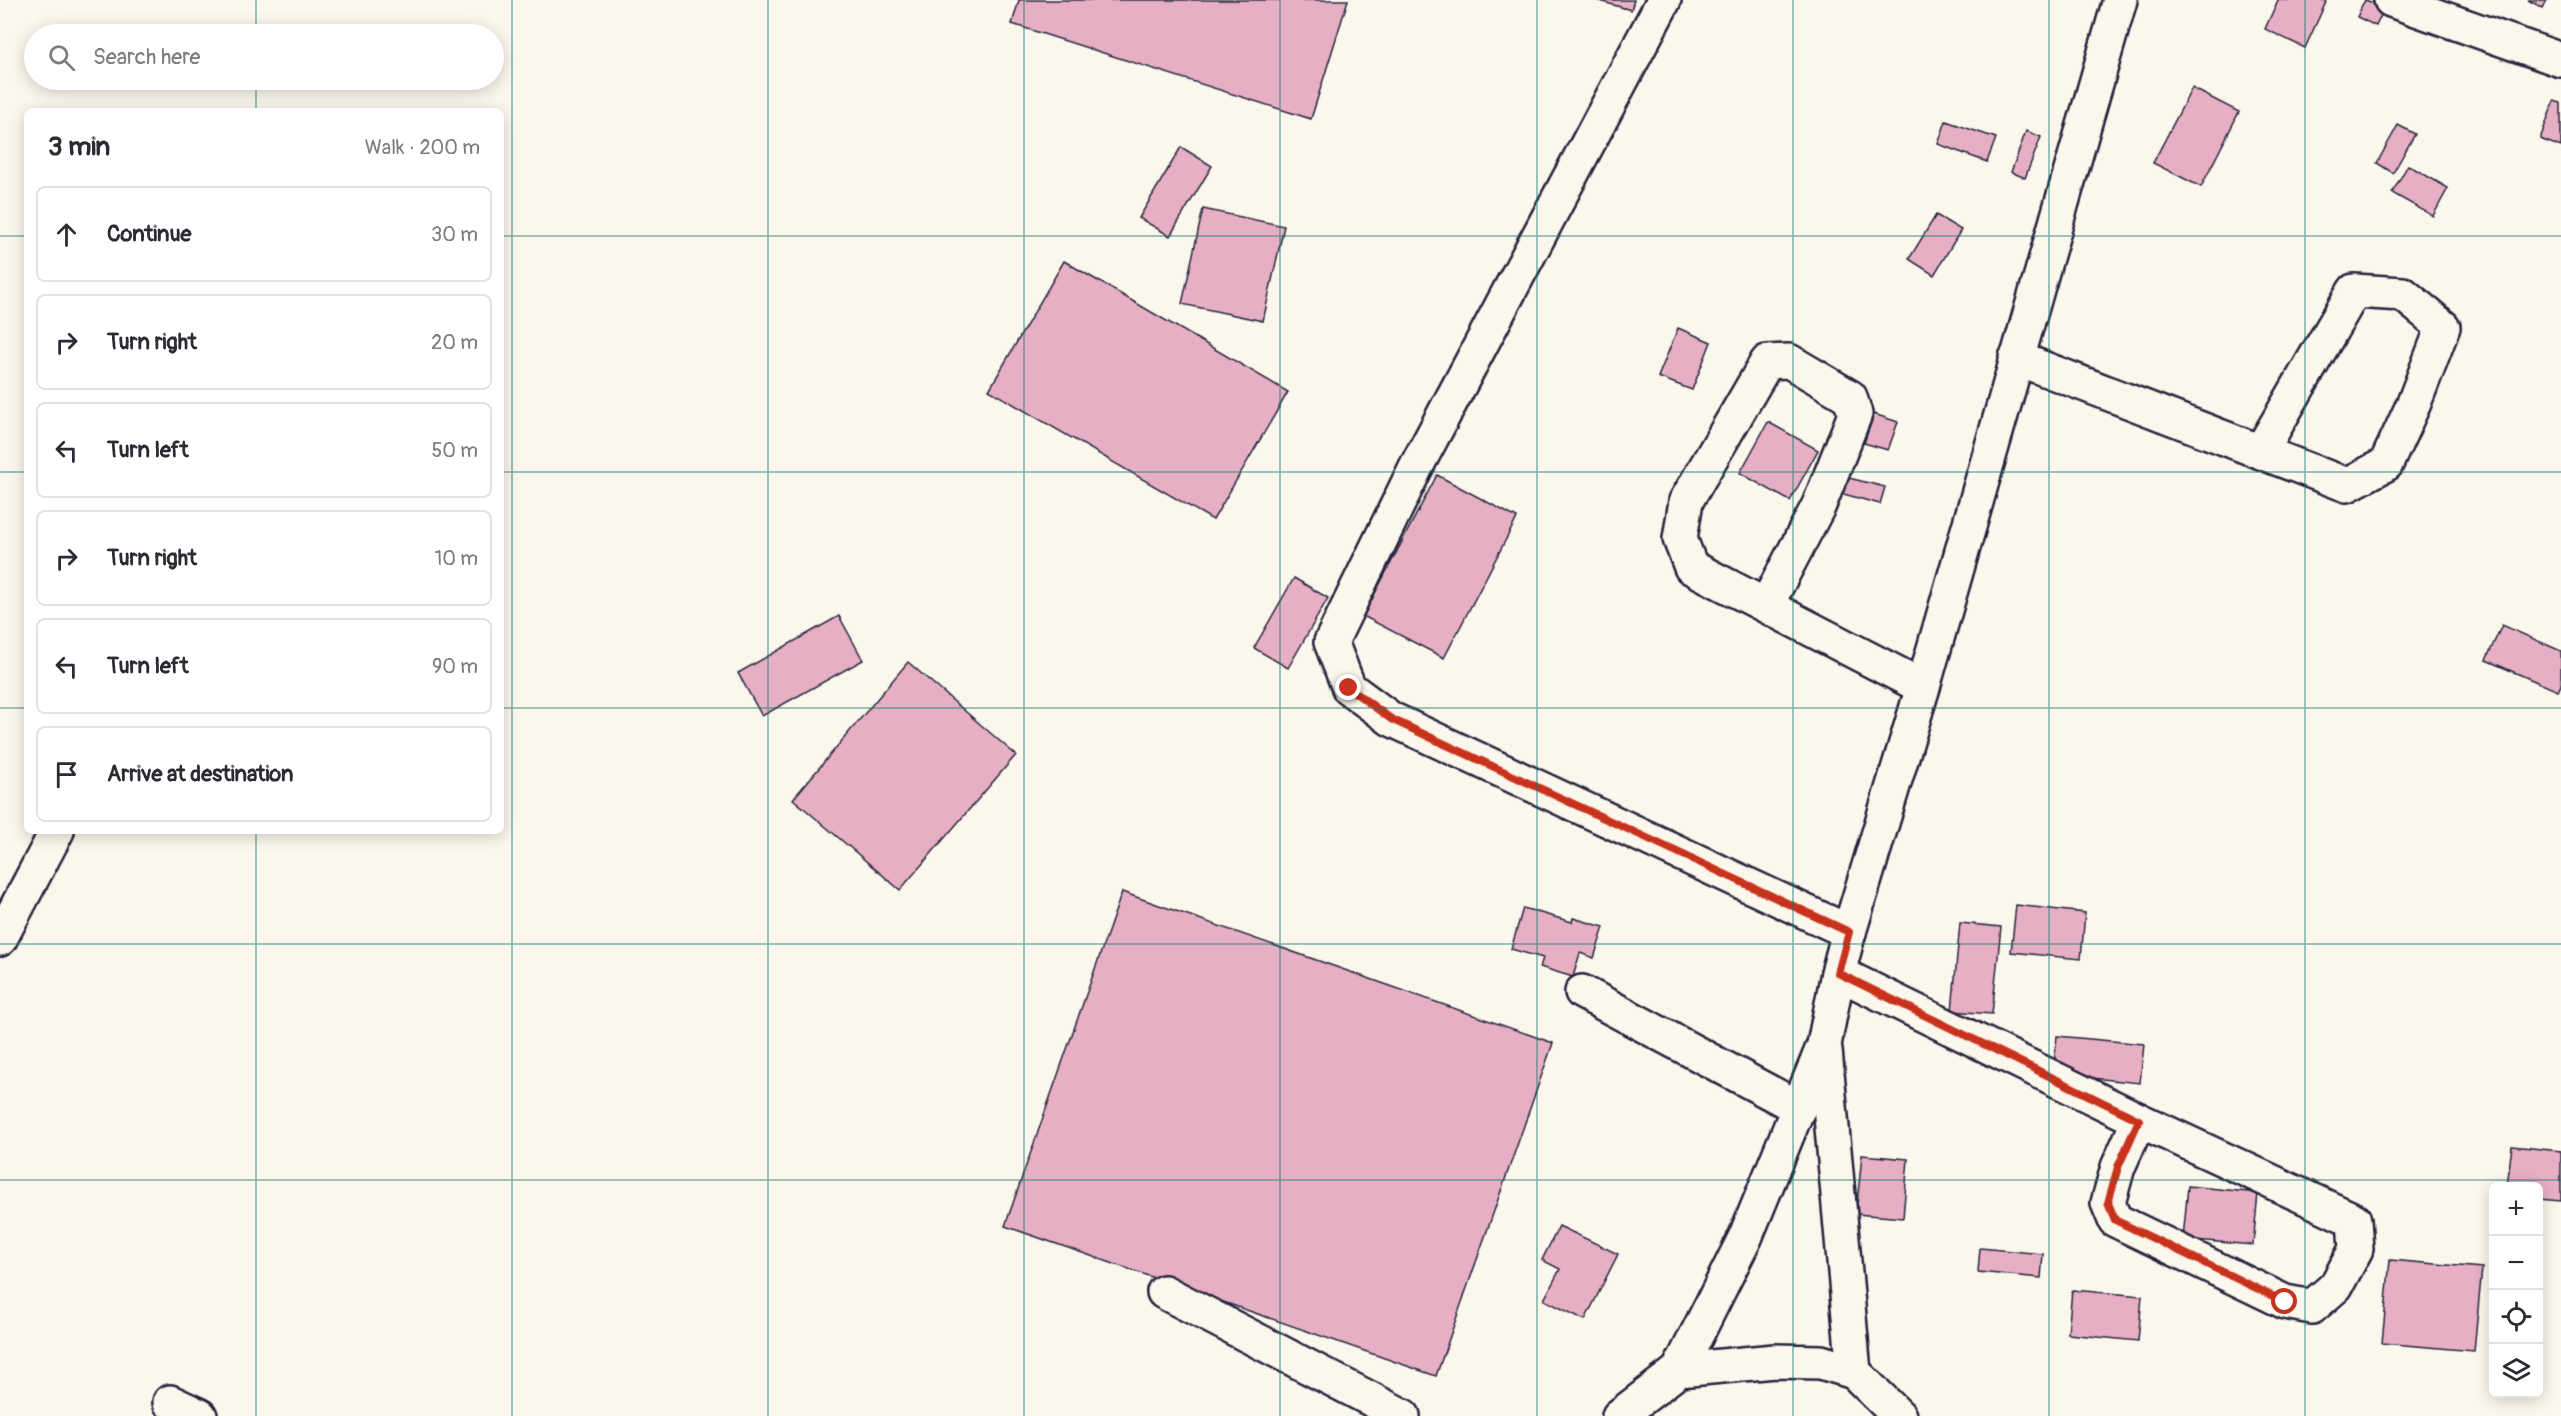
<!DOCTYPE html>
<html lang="en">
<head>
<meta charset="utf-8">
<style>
  :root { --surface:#fff; --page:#f2f2f3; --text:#2b2b33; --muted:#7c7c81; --line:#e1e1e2 }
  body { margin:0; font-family:Pangolin,sans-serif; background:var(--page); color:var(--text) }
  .controls { position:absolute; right:18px; bottom:18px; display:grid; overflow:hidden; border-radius:9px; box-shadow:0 3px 15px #0003 }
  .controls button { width:54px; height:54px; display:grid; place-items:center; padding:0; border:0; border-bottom:2px solid var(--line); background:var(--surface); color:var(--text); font:30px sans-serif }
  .stop { position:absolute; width:18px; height:18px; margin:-14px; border:4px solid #c8321e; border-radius:50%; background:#fff }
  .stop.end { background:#c8321e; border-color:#fff; box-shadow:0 2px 6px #0008 }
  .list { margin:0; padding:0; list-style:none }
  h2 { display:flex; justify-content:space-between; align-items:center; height:78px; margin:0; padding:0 24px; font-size:26px }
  h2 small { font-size:20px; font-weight:400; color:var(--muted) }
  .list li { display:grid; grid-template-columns:39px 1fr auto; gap:18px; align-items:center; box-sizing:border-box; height:96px; margin:0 12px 12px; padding:0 12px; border:2px solid var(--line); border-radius:9px }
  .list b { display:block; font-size:22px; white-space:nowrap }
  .list em { font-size:20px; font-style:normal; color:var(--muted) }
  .icon { flex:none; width:33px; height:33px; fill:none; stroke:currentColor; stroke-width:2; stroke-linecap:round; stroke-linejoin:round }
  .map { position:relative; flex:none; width:2561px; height:1416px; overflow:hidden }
  .search { position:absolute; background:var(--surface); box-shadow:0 3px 15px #0003; left:24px; top:24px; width:480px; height:66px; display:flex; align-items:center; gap:15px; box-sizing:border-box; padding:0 21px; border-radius:33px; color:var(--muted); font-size:22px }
  .panel { position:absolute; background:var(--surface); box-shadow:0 3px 15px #0003; left:24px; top:108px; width:480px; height:726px; border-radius:9px }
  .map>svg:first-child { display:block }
  .building { fill:#e7afc3; stroke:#22223b; stroke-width:1.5 }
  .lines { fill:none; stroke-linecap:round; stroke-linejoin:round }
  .minor-casing { stroke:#22223b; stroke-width:38 }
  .minor { stroke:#fbf7ec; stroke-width:33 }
  .route { stroke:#c8321e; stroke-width:8 }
  .grid { fill:none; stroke:#0f766e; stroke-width:1.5; stroke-opacity:0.55 }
</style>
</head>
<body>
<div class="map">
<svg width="2561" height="1416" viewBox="0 0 2561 1416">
  <rect width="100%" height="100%" fill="#fbf7ec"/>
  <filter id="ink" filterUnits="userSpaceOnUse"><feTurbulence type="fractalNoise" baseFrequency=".0167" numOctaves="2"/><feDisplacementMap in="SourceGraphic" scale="12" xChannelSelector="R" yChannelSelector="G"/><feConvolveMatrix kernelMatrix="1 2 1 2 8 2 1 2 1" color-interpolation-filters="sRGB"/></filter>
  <g filter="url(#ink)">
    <g class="building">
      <path d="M1019 0H1348L1311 119 1012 24Z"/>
      <path d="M1596 0H1634L1631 10Z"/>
      <path d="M2278 0H2327L2305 48 2265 29Z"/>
      <path d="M2365 0 2385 7 2376 26 2357 17Z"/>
      <path d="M2528 0H2547L2543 8Z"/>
      <path d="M2192 88 2239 112 2201 187 2153 163Z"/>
      <path d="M2554 101 2561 103V147L2540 139Z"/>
      <path d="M1946 121 1996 138 1987 162 1938 144Z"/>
      <path d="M2398 125 2415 134 2393 173 2377 163Z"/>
      <path d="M2026 131 2041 137 2025 178 2011 172Z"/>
      <path d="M1181 147 1212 166 1170 236 1139 218Z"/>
      <path d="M2408 165 2448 188 2433 216 2392 193Z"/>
      <path d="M1203 209 1284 226 1263 321 1182 304Z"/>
      <path d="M1936 215 1961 230 1934 275 1909 259Z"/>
      <path d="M1064 261 1288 392 1213 520 989 390Z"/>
      <path d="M1678 328 1711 342 1692 390 1658 377Z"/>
      <path d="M1874 414 1898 422 1888 450 1864 443Z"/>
      <path d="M1768 422 1818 450 1790 501 1740 473Z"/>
      <path d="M1833 474 1885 487 1880 504 1829 490Z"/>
      <path d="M1437 475 1517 518 1444 658 1363 616Z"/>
      <path d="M1294 578 1328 598 1288 668 1254 648Z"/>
      <path d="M839 616 863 660 762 716 738 673Z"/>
      <path d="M2502 625 2561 651V685L2558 691 2486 660Z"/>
      <path d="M908 662 1016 755 900 890 793 799Z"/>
      <path d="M1122 892 1553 1043 1436 1376 1005 1226Z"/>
      <path d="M2016 905 2085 913 2081 959 2011 952Z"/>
      <path d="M1523 908 1572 922 1573 918 1604 927 1594 958 1580 953 1573 977 1540 967 1543 958 1511 949Z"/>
      <path d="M1960 923 2001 927 1992 1014 1952 1011Z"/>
      <path d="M2057 1036 2144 1044 2140 1083 2053 1074Z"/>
      <path d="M2512 1146 2561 1151V1201L2538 1199V1186H2507Z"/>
      <path d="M1862 1155 1908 1159 1903 1218 1856 1214Z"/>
      <path d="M2188 1186 2258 1193 2253 1245 2183 1239Z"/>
      <path d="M1559 1226 1618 1254 1585 1320 1544 1300 1560 1269 1542 1260Z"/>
      <path d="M1980 1248 2043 1254 2041 1278 1978 1272Z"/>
      <path d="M2390 1260 2482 1268 2474 1351 2382 1343Z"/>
      <path d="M2072 1290 2142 1296 2138 1341 2068 1334Z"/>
    </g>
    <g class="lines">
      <g class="minor-casing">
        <g id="minor">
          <path d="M1664 0 1416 467 1331 642 1349 688 1391 719 1849 932"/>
          <path d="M2391 0 2561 60"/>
          <path d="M2016 358 2347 485 2386 464 2414 403 2443 327 2403 294 2354 291 2261 451"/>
          <path d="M1766 606 1819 505 1855 414 1850 397 1789 361 1767 362 1686 501 1680 539 1691 567 1923 687"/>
          <path d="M0 939 57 831"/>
          <path d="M1838 973 2139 1120 2354 1220 2356 1249 2336 1286 2312 1307 2285 1302 2115 1220 2108 1203 2118 1167 2139 1120"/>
          <path d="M1582 992 1799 1108"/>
          <path d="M1825 1050 1854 1372"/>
          <path d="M1164 1292 1403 1416"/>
          <path d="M1679 1370 1745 1238 1824 1045 1838 973 1849 932 1923 687 2120 0"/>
          <path d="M170 1402 200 1416"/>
          <path d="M1619 1416 1679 1370 1775 1361 1821 1362 1854 1372 1899 1416"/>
        </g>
      </g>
      <use href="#minor" class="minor"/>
    </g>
  </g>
  <g class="lines" filter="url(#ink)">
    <path class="route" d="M1349 688 1391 719 1849 932 1838 973 2139 1120 2118 1167 2108 1203 2115 1220 2285 1302"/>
  </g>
  <path class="grid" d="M256 0V34M512 0V1416M768 0V1416M1024 0V1416M1280 0V1416M1537 0V1416M1793 0V1416M2049 0V1416M2305 0V1416M256 80V111M0 236H27M501 236H2561M0 472H27M501 472H2561M0 708H27M501 708H2561M256 831V1416M0 944H2561M0 1180H2561"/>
</svg>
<div class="controls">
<button>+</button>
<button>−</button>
<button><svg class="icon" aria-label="locate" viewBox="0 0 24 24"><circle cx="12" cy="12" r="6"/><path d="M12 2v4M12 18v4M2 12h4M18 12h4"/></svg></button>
<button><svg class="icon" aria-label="layers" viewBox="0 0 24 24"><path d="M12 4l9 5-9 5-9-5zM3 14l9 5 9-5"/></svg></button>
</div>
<div class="stop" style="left:2285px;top:1302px"></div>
<div class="stop end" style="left:1349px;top:688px"></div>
<div class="search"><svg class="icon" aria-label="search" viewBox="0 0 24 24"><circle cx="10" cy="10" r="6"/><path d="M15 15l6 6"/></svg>Search here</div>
<section class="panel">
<h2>3 min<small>Walk · 200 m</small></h2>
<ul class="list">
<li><svg class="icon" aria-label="ahead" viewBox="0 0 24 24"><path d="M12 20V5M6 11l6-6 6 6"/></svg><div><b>Continue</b></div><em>30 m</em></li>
<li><svg class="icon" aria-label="right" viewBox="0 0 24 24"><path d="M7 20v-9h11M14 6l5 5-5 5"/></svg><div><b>Turn right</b></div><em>20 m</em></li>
<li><svg class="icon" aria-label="left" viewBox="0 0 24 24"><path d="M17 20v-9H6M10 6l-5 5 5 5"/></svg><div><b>Turn left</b></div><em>50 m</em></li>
<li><svg class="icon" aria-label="right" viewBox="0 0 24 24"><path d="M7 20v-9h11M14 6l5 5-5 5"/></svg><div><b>Turn right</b></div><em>10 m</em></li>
<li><svg class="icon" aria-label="left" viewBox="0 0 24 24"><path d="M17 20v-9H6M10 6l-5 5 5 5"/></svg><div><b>Turn left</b></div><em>90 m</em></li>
<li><svg class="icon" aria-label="arrive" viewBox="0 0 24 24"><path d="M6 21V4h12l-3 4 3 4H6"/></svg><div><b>Arrive at destination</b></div></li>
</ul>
</section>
</div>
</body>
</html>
